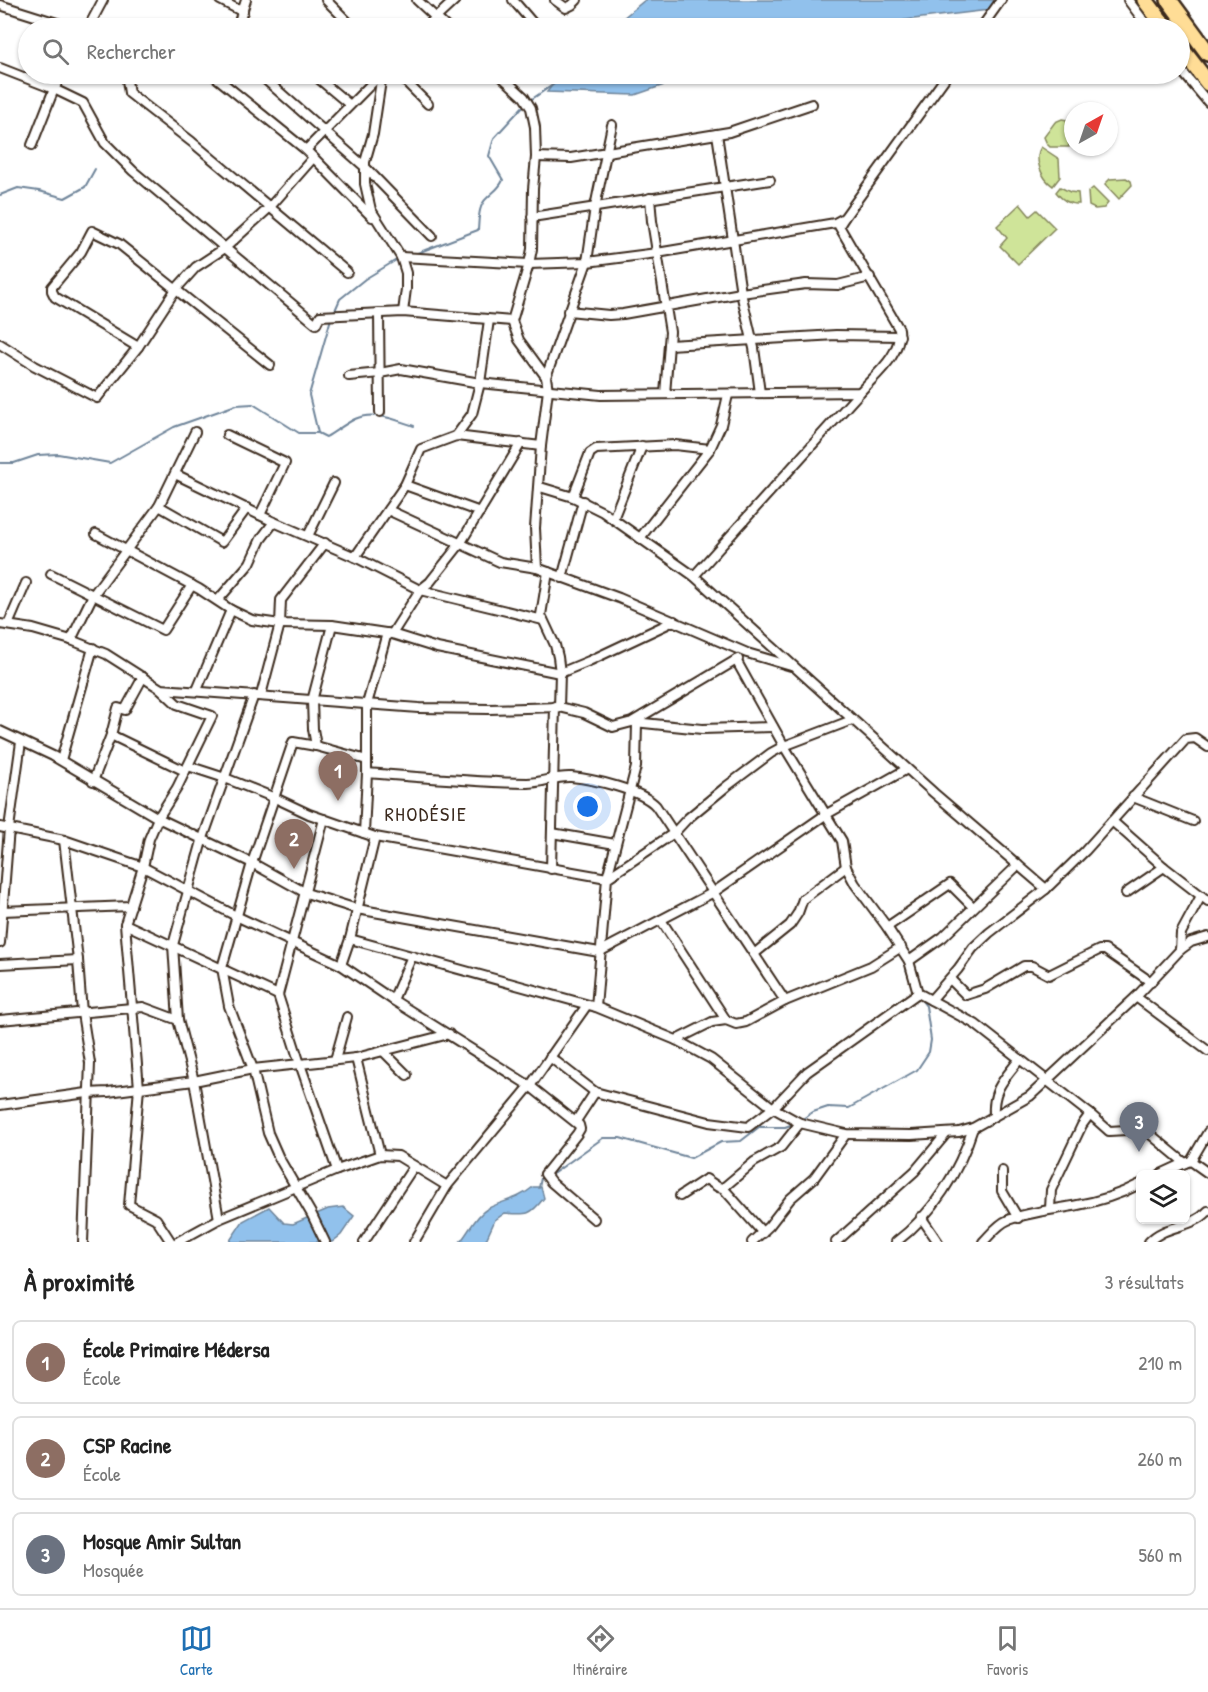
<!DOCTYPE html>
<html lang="fr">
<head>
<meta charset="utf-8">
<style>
  :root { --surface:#fff; --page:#f6f6f6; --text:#222; --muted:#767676; --line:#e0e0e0; --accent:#1f6fb2 }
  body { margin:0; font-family:"Patrick Hand",sans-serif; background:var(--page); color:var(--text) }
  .controls { position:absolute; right:18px; bottom:18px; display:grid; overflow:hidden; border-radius:9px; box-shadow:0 2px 4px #0004 }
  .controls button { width:54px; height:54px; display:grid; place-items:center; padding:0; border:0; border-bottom:2px solid var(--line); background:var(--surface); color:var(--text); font:30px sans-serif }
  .compass { position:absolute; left:1064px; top:102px; width:54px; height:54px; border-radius:50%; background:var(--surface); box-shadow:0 2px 4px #0004; rotate:40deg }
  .you { position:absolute; left:588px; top:807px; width:21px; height:21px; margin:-15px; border:4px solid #fff; border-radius:50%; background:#1a73e8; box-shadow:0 0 0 9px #1a73e833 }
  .badge { display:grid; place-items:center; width:39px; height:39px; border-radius:50%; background:var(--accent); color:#fff; font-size:20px; font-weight:700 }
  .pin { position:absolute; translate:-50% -50px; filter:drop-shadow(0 2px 3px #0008) }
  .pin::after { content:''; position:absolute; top:32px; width:21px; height:18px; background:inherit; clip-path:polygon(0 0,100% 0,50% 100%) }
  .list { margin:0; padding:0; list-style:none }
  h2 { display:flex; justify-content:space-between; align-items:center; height:78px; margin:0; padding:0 24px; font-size:26px }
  h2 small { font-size:20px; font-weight:400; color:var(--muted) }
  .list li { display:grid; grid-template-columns:39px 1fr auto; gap:18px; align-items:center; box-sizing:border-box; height:84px; margin:0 12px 12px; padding:0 12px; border:2px solid var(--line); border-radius:9px }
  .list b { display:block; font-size:22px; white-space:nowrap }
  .list p { margin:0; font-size:20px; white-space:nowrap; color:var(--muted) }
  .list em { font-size:20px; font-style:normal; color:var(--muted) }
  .icon { flex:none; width:33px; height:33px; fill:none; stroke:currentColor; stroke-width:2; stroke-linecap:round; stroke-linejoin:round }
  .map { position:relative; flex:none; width:1208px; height:1242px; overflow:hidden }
  .search { position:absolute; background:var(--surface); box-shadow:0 2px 4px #0004; left:18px; right:18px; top:18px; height:66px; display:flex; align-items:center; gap:15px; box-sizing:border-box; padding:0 21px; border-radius:33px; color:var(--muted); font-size:22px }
  .sheet { height:366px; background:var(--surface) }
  nav { display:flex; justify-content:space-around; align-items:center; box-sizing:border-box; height:84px; border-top:2px solid var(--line); background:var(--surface); font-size:16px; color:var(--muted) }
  nav a { display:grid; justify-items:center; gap:3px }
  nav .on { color:var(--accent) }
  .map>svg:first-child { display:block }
  .green { fill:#cfe499; stroke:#85875c; stroke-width:1.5 }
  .water { fill:#91c1ec; stroke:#6f859a; stroke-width:1.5 }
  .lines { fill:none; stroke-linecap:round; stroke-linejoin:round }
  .stream { stroke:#6f859a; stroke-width:2 }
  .street-casing { stroke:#3b2a1e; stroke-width:12 }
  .highway-casing { stroke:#3b2a1e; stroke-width:20 }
  .street { stroke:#fff; stroke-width:8 }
  .highway { stroke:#ffdd96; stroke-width:15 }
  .labels { text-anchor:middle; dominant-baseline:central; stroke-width:6; stroke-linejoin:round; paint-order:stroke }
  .neighbourhood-label { font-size:20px; letter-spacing:1.5px; fill:#3b2a1e; stroke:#fff }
</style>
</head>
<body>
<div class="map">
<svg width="1208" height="1242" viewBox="0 0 1208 1242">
  <rect width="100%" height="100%" fill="#fff"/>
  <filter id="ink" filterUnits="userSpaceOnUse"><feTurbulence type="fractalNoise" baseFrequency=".0167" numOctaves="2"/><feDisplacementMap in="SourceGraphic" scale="12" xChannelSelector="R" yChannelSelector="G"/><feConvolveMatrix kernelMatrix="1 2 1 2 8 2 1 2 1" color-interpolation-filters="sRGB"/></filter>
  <g filter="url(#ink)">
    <g class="green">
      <path d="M1062 119 1067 120 1068 122 1069 147H1050L1047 144 1044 137 1055 122Z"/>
      <path d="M1041 147 1059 159 1060 177 1053 186C1042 179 1033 159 1041 147Z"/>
      <path d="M1126 178 1131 181 1132 185 1119 199 1105 184 1110 179Z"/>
      <path d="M1060 187 1070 192 1078 193 1079 204C1069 205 1062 200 1056 192Z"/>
      <path d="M1093 188 1108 203 1104 208 1095 209 1089 206 1088 192Z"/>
      <path d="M1020 204 1030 216 1037 210 1055 228 1018 264 1000 246 1007 238 997 226Z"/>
    </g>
    <g class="water">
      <path d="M645 0H996L989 10 905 20 876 28H611Z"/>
      <path d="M561 74H696L635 95 547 92Z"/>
      <path d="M533 1187H541L544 1198C530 1216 527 1215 505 1213L495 1220 485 1242H460C469 1232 475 1216 487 1209 503 1200 518 1200 533 1187Z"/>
      <path d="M269 1207 284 1223 293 1224 328 1209 343 1207 354 1216 341 1235 332 1242H229L243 1221Z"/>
    </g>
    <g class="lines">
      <g class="stream">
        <path d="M529 101 554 84"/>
        <path d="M0 195 18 188 39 191 65 198 85 187 95 169"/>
        <path d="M412 255 478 230C479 219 478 206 487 198 494 191 499 189 503 180L489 156 494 138 525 104"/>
        <path d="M318 433 309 395 330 322 340 299 365 279 398 259"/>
        <path d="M0 463H14L38 455 58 454 110 463 174 427 236 405 253 404 299 433H318L326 437C336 431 345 424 355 419 375 410 395 420 414 426"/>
        <path d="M906 969 913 989"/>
        <path d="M801 1120 813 1112 828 1107 849 1108 917 1070 929 1052 931 1040 926 1006 918 996"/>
        <path d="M539 1188 541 1178 554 1173 603 1138H620L691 1158 721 1142 741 1141 759 1127H785L796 1123"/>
      </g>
      <g class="street-casing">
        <g id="street">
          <path d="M220 0 243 12"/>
          <path d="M326 0 354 28"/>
          <path d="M417 0 447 28"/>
          <path d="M513 0 537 28"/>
          <path d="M555 0 566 8 572 5 577 0"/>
          <path d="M1128 0 1149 28"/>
          <path d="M0 5 73 28"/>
          <path d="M88 28 103 0"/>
          <path d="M197 28H198"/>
          <path d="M237 28 246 0"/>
          <path d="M425 28 455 0"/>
          <path d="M981 28 1001 0"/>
          <path d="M0 68 54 89 62 74"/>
          <path d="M1180 69 1208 102"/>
          <path d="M126 74 129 93 192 142 347 272"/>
          <path d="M212 74 306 150 372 217"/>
          <path d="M259 74 365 167 432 236"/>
          <path d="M313 74 350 105"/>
          <path d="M382 74 373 134 365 162V184L371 210 401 257 406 273V289L403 312"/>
          <path d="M398 74 428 104"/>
          <path d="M499 74 524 97 531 108 535 127 536 157 533 189 532 249 529 264 512 321 519 340 546 377 548 390 541 446 535 528 537 568"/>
          <path d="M717 134 741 293 754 348 760 393"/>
          <path d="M32 145 54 89 83 103 105 143 133 171 316 324 320 316 403 312 512 321"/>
          <path d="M306 150 381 74"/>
          <path d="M536 157 571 158 729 132 812 104"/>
          <path d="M650 198 652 221 670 332 665 394"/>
          <path d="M532 217 770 180"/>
          <path d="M844 218 948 74"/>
          <path d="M568 311 609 315 623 314 741 293 806 284 838 285 870 277"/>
          <path d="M379 313 380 412"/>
          <path d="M0 344 35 366 97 398 138 347 176 289 196 267 225 248 269 208 313 158"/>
          <path d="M669 345 836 335 900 336"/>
          <path d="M138 347 55 297 52 291V287L81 252 92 231 119 244 270 365"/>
          <path d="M349 376 380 373 401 369 480 383 601 395 860 392C876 374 902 355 899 329L839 226 844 218 835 223 657 253 587 262 529 264 401 257"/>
          <path d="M546 377 587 262 595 207 612 125"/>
          <path d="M195 432 159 506 93 595 71 640 106 654 161 689 419 708 489 709 559 707"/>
          <path d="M227 435 285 463 260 515"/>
          <path d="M456 436 472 414 480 383 489 320"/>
          <path d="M175 474 274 522 355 557 420 590 543 620"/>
          <path d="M405 485 480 512"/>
          <path d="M540 487 573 497 603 512 694 576 934 793 1046 889"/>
          <path d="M573 497 590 453 596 449 675 445 710 449"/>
          <path d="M159 506 222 542 247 508"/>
          <path d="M388 510 500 562 537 568 619 598 747 653 791 666"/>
          <path d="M613 519 642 446"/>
          <path d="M96 534 199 589 231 610 252 620 280 624 332 625 392 634 437 648 560 673 589 661 674 621"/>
          <path d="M308 536 334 483"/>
          <path d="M640 538 710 449 721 425 728 395"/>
          <path d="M355 557 405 485 421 449 456 436 541 446"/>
          <path d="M548 572 541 615 555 645 558 657 560 673 559 707 584 713 613 727 632 722 738 659"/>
          <path d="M51 574 163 630 192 585"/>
          <path d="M694 576 860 392"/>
          <path d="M562 578 583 501"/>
          <path d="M218 600 250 563 261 539 274 522"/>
          <path d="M0 624 33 629 71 640"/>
          <path d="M8 625 26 583"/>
          <path d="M392 634 420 590 430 582 460 544 521 443"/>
          <path d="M736 660 784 746 842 841 846 867 855 884 887 927 909 961 918 993 975 1024 1090 1114 1109 1131 1144 1129 1185 1163 1191 1161 1208 1173"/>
          <path d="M197 690 231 610"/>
          <path d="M261 695 280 624 281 600 325 543"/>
          <path d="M634 722 702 729 773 727"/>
          <path d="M0 731 53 756 158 818 252 863 306 893 357 909 599 952 714 892 825 815 907 769"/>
          <path d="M111 735 185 771"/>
          <path d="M316 746 313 729 312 701 332 625"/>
          <path d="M61 760 93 648"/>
          <path d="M188 766 225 778 275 798 309 814 375 837 607 878 674 833 687 819 727 786 771 753 784 746 852 720"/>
          <path d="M367 773C420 777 473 782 527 783 542 783 556 776 571 777 593 779 642 790 656 806L785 1001"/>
          <path d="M93 781 111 735 118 708 125 710 143 677"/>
          <path d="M1133 797 1193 821"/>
          <path d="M324 819 278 995 300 1064 337 1170"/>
          <path d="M1112 821 1164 867 1208 901"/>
          <path d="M0 827 64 840 143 867 149 839 158 818 177 788 212 716 177 704 161 689"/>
          <path d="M364 833 367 773V704L387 633"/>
          <path d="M552 833 615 844"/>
          <path d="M64 840 78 960 82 1013 90 1063 83 1242"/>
          <path d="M551 869 555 706"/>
          <path d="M1126 893 1164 867"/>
          <path d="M2 911 131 906"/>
          <path d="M661 920 726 1020"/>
          <path d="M125 924 139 1088 129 1205 156 1219 171 1242"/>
          <path d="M887 927 950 884 973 907"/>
          <path d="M350 939 596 1007 676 1040 711 1059 773 1108 800 1123 846 1134 911 1135 959 1132 973 1128 1030 1096 1136 997 1180 950 1191 942 1208 937"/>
          <path d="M0 943 9 828 21 742"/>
          <path d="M1180 950 1181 933 1201 896"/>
          <path d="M754 954 790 925 798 913 803 899 846 867"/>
          <path d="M412 956 393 1000 530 1086 579 1125 580 1129 577 1134 545 1174 551 1182 594 1219"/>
          <path d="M909 961 943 937 1018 865"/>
          <path d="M0 964 78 960"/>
          <path d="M341 965 350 939 375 837"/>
          <path d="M950 979 966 995 985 989 1024 966H1032L1049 975 1099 950H1105L1151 982"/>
          <path d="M278 995 125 924 143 867 236 916 341 965 393 1000"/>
          <path d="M1136 997 1208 1051"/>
          <path d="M931 1000 958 969 973 948 989 933 1046 889 1085 851 1186 739 1195 738 1208 747"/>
          <path d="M596 1007 607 878 636 767 637 723"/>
          <path d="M0 1020 143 1007 178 1020"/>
          <path d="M676 1040 712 1022 726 1020 736 1024 746 1022 785 1001 871 966 901 947"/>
          <path d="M383 1051 407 1075"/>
          <path d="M550 1057 595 1092 709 1122 748 1127 773 1108 807 1072 918 993"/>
          <path d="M356 1058 380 1155"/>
          <path d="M335 1060 347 1017"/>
          <path d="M0 1105 87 1093 108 1092 194 1081 253 1069 356 1058 449 1034"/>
          <path d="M994 1116C992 1090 1004 1079 1019 1060"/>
          <path d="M576 1121 595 1092"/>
          <path d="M1191 1161 1208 1132"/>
          <path d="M1002 1171V1191L1018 1218"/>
          <path d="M1161 1174 1185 1163"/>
          <path d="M723 1188 763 1233"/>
          <path d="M680 1196 706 1179 718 1187 723 1188 754 1162 781 1147 800 1123"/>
          <path d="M1050 1209 1051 1190 1082 1125 1090 1114"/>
          <path d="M921 1217 938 1242"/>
          <path d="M219 1219 194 1081 178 1020 173 945 202 841 254 695"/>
          <path d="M177 1242 219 1219 337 1170 380 1155 398 1156 447 1186"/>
          <path d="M325 1242 312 1215 279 1158 268 1133 253 1069 229 1006 222 968 252 863 293 742 316 746 367 760"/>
          <path d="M364 1242 414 1166"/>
          <path d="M414 1242 447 1186 530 1086 587 1005"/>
          <path d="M752 1242 769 1226 790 1199 814 1178 846 1134"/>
          <path d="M836 1242 915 1171 946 1134"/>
          <path d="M896 1242C933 1214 959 1172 973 1128"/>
          <path d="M983 1242C991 1234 998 1224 1008 1220 1028 1212 1052 1210 1073 1206 1096 1202 1119 1195 1140 1184"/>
          <path d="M1149 1242C1165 1224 1192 1229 1208 1211"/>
        </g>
      </g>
      <g class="highway-casing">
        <g id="highway">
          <path d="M1145 0 1166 28"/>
          <path d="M1169 0 1208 53"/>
          <path d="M1180 47 1208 83"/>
        </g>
      </g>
      <use href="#street" class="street"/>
      <use href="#highway" class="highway"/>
    </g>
  </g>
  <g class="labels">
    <g class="neighbourhood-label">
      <text x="426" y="813">RHODÉSIE</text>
    </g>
  </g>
</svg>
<div class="controls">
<button><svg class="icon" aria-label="layers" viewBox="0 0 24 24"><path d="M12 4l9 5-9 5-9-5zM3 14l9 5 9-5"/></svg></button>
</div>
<svg class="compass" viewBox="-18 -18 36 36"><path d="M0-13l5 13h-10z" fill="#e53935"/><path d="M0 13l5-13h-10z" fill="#767676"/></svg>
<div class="you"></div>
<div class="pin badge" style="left:338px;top:801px;background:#8d6e63">1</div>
<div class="pin badge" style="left:294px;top:869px;background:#8d6e63">2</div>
<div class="pin badge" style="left:1139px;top:1152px;background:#6b7280">3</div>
<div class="search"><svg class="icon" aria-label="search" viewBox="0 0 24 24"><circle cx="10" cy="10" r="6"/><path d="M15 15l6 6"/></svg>Rechercher</div>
</div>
<section class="sheet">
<h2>À proximité<small>3 résultats</small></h2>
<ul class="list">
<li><span class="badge" style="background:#8d6e63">1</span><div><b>École Primaire Médersa</b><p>École</p></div><em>210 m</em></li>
<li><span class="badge" style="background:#8d6e63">2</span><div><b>CSP Racine</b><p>École</p></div><em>260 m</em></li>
<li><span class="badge" style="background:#6b7280">3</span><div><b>Mosque Amir Sultan</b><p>Mosquée</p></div><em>560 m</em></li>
</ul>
</section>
<nav>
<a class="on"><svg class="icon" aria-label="map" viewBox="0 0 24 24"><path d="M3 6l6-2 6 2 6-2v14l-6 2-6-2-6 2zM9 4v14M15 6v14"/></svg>Carte</a>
<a><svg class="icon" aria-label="directions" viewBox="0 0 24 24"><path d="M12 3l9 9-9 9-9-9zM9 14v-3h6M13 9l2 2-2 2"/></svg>Itinéraire</a>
<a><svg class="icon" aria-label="saved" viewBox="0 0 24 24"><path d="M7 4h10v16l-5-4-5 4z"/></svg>Favoris</a>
</nav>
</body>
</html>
